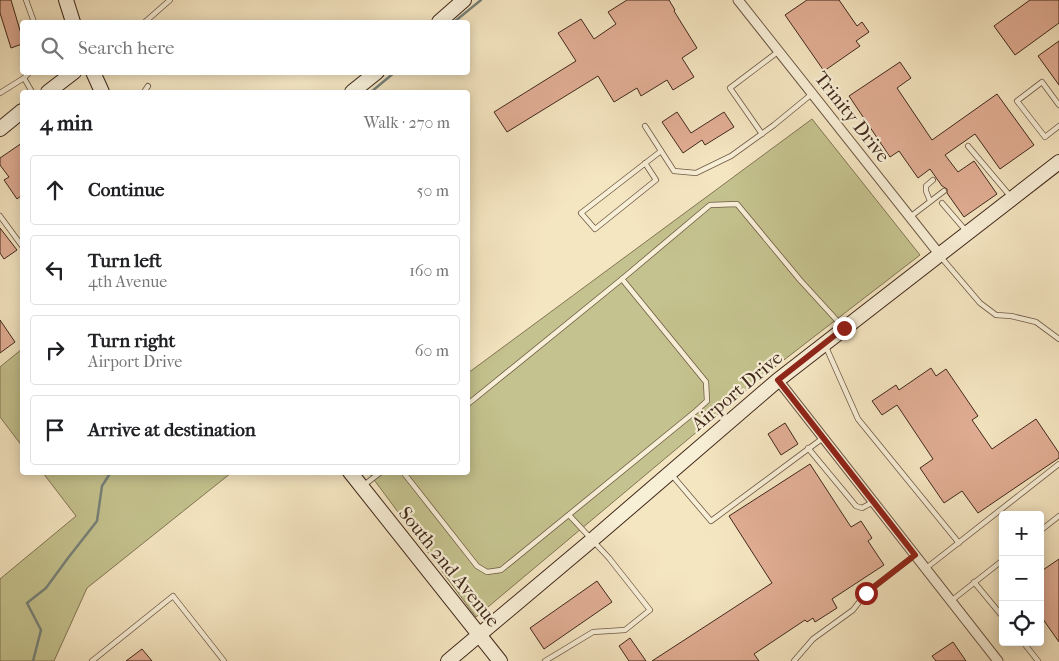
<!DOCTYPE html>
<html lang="en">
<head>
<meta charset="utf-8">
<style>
  :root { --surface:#fff; --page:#f6f6f6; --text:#202124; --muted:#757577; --line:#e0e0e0 }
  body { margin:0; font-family:"IM FELL French Canon",serif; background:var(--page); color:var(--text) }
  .controls { position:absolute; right:15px; bottom:15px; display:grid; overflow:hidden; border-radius:5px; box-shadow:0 2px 12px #0003 }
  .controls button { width:45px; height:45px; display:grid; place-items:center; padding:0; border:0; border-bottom:1px solid var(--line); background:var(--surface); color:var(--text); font:25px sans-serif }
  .stop { position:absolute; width:15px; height:15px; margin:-11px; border:4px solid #8f2418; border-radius:50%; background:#fff }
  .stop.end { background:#8f2418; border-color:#fff; box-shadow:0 1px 5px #0008 }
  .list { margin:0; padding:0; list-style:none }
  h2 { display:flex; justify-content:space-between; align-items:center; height:65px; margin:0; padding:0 20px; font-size:21px }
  h2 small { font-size:16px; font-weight:400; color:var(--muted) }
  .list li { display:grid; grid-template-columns:32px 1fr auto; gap:15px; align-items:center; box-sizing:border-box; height:70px; margin:0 10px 10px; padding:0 10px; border:1px solid var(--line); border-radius:5px }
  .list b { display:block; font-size:19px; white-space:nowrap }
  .list p { margin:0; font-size:16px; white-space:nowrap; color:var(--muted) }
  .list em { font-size:16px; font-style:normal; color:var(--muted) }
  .icon { flex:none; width:28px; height:28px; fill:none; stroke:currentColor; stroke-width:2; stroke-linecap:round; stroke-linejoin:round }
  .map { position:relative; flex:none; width:1059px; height:661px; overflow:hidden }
  .search { position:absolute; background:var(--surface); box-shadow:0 2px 12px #0003; left:20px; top:20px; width:450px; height:55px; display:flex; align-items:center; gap:12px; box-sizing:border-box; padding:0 18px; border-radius:5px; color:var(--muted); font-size:19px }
  .panel { position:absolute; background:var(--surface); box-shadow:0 2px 12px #0003; left:20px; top:90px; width:450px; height:385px; border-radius:5px }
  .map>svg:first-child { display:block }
  .green { fill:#c4c28e; stroke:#827554 }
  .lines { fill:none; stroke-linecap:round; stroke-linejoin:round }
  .stream { stroke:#78827a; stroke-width:2.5 }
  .building { fill:#e2ae95; stroke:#40281b }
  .lane-casing { stroke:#6d5845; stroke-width:6 }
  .street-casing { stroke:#6d5845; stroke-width:11 }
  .secondary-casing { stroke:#40281b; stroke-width:16 }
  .lane { stroke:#f8efd7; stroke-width:4.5 }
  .street { stroke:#f8efd7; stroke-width:9 }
  .secondary { stroke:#f8efd7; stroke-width:14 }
  .route { stroke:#8f2418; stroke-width:6 }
  .labels { text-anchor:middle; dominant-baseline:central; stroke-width:4.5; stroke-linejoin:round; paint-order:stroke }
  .street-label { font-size:19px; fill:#40281b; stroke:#f8efd7 }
</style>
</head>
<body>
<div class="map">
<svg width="1059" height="661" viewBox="0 0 1059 661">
  <rect width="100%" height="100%" fill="#f5e6c2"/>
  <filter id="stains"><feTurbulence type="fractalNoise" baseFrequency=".004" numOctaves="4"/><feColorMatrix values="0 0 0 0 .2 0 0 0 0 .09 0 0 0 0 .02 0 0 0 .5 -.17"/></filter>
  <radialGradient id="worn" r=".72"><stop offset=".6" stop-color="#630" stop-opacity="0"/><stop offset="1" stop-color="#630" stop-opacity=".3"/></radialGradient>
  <g class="green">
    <path d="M812 119 920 255 767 373 476 617 369 473 468 472V373Z"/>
    <path d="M22 349V446L0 417V367Z"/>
    <path d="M43 473H231L87 588 54 661H0V579L76 516Z"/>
  </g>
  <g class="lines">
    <g class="stream">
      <path d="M454 22 481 0"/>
      <path d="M371 92 395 72"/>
      <path d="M33 661 41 630 27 603 46 588 68 558 97 521 102 486 111 472"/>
    </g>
  </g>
  <g class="building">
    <path d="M0 0H11L22 37V44L11 48 0 13Z"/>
    <path d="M627 0H669L675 10 674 11 697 48 682 58 694 77 673 90 667 80 641 96 637 88 614 102 598 76 507 132 494 112 576 61 558 33 581 19 594 39 616 24 608 12Z"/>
    <path d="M807 0H839L857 26 862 22 869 32 856 41 860 46 824 71 785 15Z"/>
    <path d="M1030 0H1059V23L1015 55 994 26Z"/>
    <path d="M1059 41V85L1038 56Z"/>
    <path d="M900 62 911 78 897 88 932 140 997 94 1034 145 1000 169 975 134 945 155 958 172 974 161 997 194 964 217 947 193V189L942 186 930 169 918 178 899 151 890 157 849 96Z"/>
    <path d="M677 112 691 133 724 112 734 127 705 145 702 140 683 153 662 122Z"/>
    <path d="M22 143V195L17 199 4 180 9 177 0 165V158Z"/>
    <path d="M0 228 17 250 4 259 0 253Z"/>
    <path d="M0 320 15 342 0 353Z"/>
    <path d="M931 368 936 376 946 369 978 416 972 420 992 449 1036 419 1059 453V458L978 513 962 491 944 503 920 468 933 459 897 405 882 415 872 401 896 385 899 390Z"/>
    <path d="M785 423 798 444 781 455 768 434Z"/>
    <path d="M810 464 851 527 861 521 872 538 868 541 884 565 832 599 837 608 815 622 813 618 807 622 805 620 754 654 759 661H652L772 583 729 516Z"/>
    <path d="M1059 559V642L1040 615V572Z"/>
    <path d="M597 581 612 602 544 649 530 628Z"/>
    <path d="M630 638 646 661H629L619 646Z"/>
    <path d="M953 642 966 661H936L932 656Z"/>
    <path d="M142 649 152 661H126Z"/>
  </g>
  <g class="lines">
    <g class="lane-casing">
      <g id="lane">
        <path d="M26 0 34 22"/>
        <path d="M145 22 170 0"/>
        <path d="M24 78 30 72"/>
        <path d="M144 92 148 86"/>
        <path d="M0 93 24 78 32 92"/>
        <path d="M1059 105 1042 82 1017 101 1045 137 1059 126"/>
        <path d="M645 126 674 171 696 173 731 156 774 125 813 93"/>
        <path d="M762 134 730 88 779 51"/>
        <path d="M968 146 1011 197"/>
        <path d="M645 163 656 180 595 229 581 213 661 151"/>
        <path d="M930 201 926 191V186L933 180"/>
        <path d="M942 203 967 232"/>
        <path d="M0 216 22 246"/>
        <path d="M910 217 944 191"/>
        <path d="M940 256 980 303 996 315 1011 316 1036 322 1059 339"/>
        <path d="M826 347 858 419 959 543"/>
        <path d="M468 404 622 279 710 205 737 204 800 280 843 327"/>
        <path d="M808 448 856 506 862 508 873 502"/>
        <path d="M403 472 477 566 487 572 501 570 696 411 707 401 706 382 622 279"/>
        <path d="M671 474 711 521 823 438"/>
        <path d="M364 485 381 472"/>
        <path d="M1040 531 1059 516"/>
        <path d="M925 569 1059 464"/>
        <path d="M974 582 1003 617"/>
        <path d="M951 601 1003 560"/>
        <path d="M1023 642 1038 661"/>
        <path d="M92 661 173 596 224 661"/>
        <path d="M545 661 593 632 625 630 650 610 609 558 569 515"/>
        <path d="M794 661 813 639 853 610 866 593 915 555"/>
      </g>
    </g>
    <g class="street-casing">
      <g id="street">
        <path d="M738 0 940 255"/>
        <path d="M778 380 998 661"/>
      </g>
    </g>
    <g class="secondary-casing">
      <g id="secondary">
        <path d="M66 0 73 22"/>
        <path d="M439 22 464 0"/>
        <path d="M93 72 102 92"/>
        <path d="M48 92 74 72"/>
        <path d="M352 92 377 72"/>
        <path d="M0 129 22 111"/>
        <path d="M350 472 500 661"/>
        <path d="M448 661 592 540 778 380 1059 162"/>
      </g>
    </g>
    <use href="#lane" class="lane"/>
    <use href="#street" class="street"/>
    <use href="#secondary" class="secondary"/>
  </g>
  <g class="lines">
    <path class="route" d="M844 328 778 380 915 555 866 593"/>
  </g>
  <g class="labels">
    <g class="street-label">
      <text transform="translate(852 117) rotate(52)">Trinity Drive</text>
      <text transform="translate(737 391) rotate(-40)">Airport Drive</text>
      <text transform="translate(449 567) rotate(51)">South 2nd Avenue</text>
    </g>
  </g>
  <rect width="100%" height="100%" filter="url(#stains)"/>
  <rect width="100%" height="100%" fill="url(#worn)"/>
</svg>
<div class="controls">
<button>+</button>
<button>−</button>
<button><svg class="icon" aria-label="locate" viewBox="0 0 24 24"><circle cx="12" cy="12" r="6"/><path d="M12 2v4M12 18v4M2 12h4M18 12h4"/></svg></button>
</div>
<div class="stop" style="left:866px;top:593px"></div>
<div class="stop end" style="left:844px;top:328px"></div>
<div class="search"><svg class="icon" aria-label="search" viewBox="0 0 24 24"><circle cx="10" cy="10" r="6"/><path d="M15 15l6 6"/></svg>Search here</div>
<section class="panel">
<h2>4 min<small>Walk · 270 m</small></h2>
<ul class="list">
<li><svg class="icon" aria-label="ahead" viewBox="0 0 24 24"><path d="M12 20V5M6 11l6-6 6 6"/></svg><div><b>Continue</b></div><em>50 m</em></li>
<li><svg class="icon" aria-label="left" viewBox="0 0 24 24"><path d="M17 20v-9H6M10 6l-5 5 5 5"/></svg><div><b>Turn left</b><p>4th Avenue</p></div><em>160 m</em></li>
<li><svg class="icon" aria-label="right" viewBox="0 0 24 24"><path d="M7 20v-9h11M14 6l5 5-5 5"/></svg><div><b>Turn right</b><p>Airport Drive</p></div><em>60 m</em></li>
<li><svg class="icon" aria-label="arrive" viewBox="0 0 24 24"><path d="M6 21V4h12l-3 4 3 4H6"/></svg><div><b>Arrive at destination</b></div></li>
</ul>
</section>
</div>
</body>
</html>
